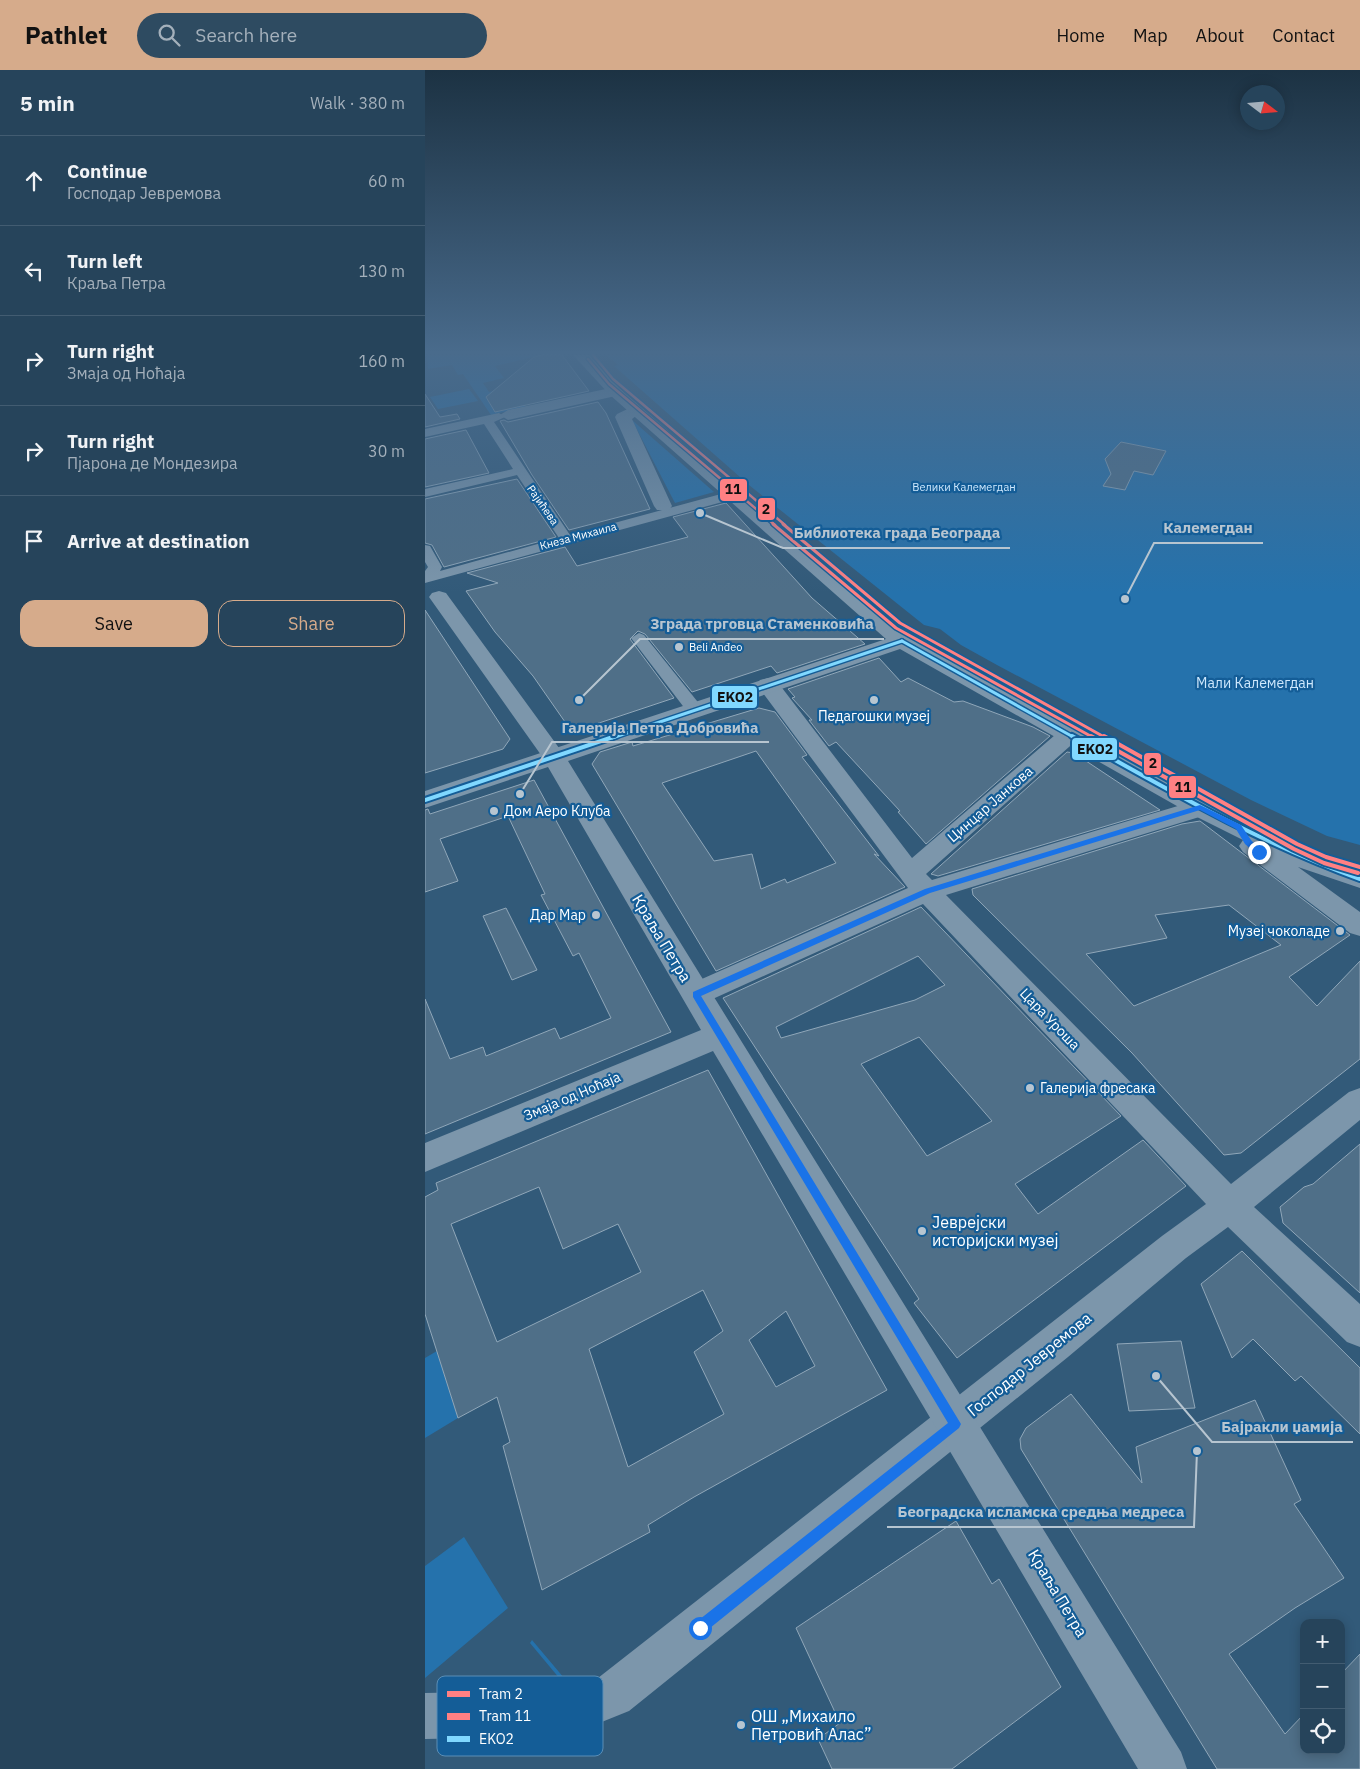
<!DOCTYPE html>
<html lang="en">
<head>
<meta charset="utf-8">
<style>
  :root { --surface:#26445b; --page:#2e4b61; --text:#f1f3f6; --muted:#a4b0bb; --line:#425c71; --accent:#d6ab8b }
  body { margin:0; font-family:"IBM Plex Sans",sans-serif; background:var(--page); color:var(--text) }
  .controls { position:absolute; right:15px; bottom:15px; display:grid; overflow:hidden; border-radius:10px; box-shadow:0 2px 12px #0003 }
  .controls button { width:45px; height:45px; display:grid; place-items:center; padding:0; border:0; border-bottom:1px solid var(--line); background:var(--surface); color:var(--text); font:25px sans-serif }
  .compass { position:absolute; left:815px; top:15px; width:45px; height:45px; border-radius:50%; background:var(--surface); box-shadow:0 2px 12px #0003; rotate:106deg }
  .stop { position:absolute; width:15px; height:15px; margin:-11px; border:4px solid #1a73e8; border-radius:50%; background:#fff }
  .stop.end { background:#1a73e8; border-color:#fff; box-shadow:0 1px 5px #0008 }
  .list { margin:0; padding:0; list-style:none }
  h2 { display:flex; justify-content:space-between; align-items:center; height:65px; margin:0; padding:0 20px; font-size:21px }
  h2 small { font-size:16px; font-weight:400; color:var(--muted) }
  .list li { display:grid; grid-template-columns:32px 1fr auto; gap:15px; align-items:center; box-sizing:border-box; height:90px; padding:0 20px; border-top:1px solid var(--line) }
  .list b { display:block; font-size:19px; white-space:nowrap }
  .list p { margin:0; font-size:16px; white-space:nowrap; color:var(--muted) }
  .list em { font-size:16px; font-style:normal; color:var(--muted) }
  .actions { display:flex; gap:10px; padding:15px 20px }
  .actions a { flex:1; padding:11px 0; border:1px solid var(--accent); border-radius:15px; text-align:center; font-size:18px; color:var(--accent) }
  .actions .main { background:var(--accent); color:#111 }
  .icon { flex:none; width:28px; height:28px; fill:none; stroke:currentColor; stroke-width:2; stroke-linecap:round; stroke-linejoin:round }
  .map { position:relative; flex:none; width:935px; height:1699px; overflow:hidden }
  header { display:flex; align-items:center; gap:30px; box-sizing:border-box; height:70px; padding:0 25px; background:var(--accent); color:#111 }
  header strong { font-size:24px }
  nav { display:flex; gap:28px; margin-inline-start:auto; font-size:18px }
  .search { width:350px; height:45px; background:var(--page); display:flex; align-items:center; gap:12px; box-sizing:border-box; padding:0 18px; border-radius:28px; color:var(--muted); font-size:19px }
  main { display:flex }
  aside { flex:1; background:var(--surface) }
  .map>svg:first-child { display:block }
  .green { fill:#2572ac }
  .building { fill:#4f6f88; stroke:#90a7b9; fill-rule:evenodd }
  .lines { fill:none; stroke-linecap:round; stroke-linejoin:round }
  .pedestrian { fill:#7c96ab; fill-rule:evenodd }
  .minor { fill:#7c96ab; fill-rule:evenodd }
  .tertiary { fill:#7c96ab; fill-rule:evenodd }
  .bus-1-far1-casing { stroke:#145d97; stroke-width:6 }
  .bus-1-casing { stroke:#145d97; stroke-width:8 }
  .bus-1-far1 { stroke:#80d8ff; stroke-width:3 }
  .bus-1 { stroke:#80d8ff; stroke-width:4 }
  .tram-1-far2-casing { stroke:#145d97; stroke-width:5 }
  .tram-1-far1-casing { stroke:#145d97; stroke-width:6 }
  .tram-1-casing { stroke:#145d97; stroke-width:8 }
  .tram-2-far2-casing { stroke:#145d97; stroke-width:5 }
  .tram-2-far1-casing { stroke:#145d97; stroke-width:6 }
  .tram-2-casing { stroke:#145d97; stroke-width:8 }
  .tram-1-far2 { stroke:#ff8083; stroke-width:2.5 }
  .tram-1-far1 { stroke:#ff8083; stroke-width:3 }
  .tram-1 { stroke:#ff8083; stroke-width:4 }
  .tram-2-far2 { stroke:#ff8083; stroke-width:2.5 }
  .tram-2-far1 { stroke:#ff8083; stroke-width:3 }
  .tram-2 { stroke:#ff8083; stroke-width:4 }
  .route { fill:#1a73e8 }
  .poi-dot { fill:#b7c5d0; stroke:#145d97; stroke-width:2 }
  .labels { text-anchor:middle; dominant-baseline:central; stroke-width:4.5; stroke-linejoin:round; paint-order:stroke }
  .far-park-label { font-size:11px; fill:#cee8fd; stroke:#145d97 }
  .far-street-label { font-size:11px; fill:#fff; stroke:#145d97 }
  .far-poi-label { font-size:11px; fill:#fff; stroke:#145d97; text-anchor:start }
  .park-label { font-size:14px; fill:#cee8fd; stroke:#145d97 }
  .poi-label { font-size:14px; fill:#fff; stroke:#145d97; text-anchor:start }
  .street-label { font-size:14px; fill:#fff; stroke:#145d97 }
  .near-street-label { font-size:16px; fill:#fff; stroke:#145d97 }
  .near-poi-label { font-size:16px; fill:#fff; stroke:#145d97; text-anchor:start }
  .key { fill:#145d97; stroke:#5a8eb6; stroke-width:1 }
  .key-label { font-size:14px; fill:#fff }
  .leader { fill:none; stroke:#b7c5d0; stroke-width:2 }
  .callout-dot { fill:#b7c5d0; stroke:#145d97; stroke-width:2 }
  .callout-label { font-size:15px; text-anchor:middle; font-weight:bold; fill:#b7c5d0; stroke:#145d97; stroke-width:4.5; stroke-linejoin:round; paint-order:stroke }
  .line-badge { stroke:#145d97; stroke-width:2 }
  .pale-badge-label { font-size:14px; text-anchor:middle; font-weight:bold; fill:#111 }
</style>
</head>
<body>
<header>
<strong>Pathlet</strong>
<div class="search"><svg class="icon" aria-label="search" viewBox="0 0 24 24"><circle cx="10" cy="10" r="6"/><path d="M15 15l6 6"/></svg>Search here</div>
<nav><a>Home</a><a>Map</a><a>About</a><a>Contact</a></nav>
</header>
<main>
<aside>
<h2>5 min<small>Walk · 380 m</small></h2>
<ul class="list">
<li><svg class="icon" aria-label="ahead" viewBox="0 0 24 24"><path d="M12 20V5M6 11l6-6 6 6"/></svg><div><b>Continue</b><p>Господар Јевремова</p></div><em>60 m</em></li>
<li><svg class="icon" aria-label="left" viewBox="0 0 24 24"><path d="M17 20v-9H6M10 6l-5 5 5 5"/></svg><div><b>Turn left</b><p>Краља Петра</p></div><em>130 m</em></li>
<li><svg class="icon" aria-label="right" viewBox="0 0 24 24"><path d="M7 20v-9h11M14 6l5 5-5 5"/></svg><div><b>Turn right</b><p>Змаја од Ноћаја</p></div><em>160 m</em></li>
<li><svg class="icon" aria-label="right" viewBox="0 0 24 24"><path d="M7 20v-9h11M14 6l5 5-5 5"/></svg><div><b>Turn right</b><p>Пјарона де Мондезира</p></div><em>30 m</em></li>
<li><svg class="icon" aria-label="arrive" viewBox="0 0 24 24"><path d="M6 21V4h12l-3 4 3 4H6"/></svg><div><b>Arrive at destination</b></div></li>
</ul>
<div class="actions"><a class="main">Save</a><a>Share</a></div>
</aside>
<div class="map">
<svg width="935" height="1699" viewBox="0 0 935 1699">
  <rect width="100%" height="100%" fill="#325a79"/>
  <g class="green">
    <path d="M2 285H117L70 296 79 308 58 313 64 322 86 317 100 337 66 345 38 304 33 305 27 295 3 299Z"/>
    <path d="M180 285H935V775L902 766 826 730 572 595 536 575 515 559 499 555 324 415 189 296 193 295 184 287Z"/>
    <path d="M44 319 53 331 13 339 5 327Z"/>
    <path d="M207 350 289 422 250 433Z"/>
    <path d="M12 1281 33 1348 0 1368V1288Z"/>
    <path d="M39 1467 83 1538 0 1608V1496Z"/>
    <path d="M107 1570 150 1621 128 1634 51 1622 54 1619 128 1631 145 1621 105 1573Z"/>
  </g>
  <g class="building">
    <path d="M117 285H137L164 321 70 342 61 327 109 287Z"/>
    <path d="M0 324 15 347 32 344 35 349 0 357Z"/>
    <path d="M173 332 181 343 225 439 144 460 107 405 75 351 79 350 83 352Z"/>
    <path d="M41 360 64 403 0 417V369Z"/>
    <path d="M696 372 741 381 728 405 709 401 700 420 678 416 686 404 680 389Z"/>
    <path d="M92 409 131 467 19 497 7 475 0 473V429Z"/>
    <path d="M301 433 387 528 440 574 352 603 346 596 267 622 220 564 213 561 205 569 249 628 147 662 108 606 70 562 41 521 73 513 42 503 140 477 152 496 263 467 248 447Z"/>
    <path d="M0 540 85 669 78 679 0 703Z"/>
    <path d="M454 588 476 612 483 608 529 632 538 631 608 657 625 666 501 774 473 742 475 741 411 672 404 676 384 650H387L367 628 370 627 363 619Z"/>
    <path d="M334 638 350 642 382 685 377 687 454 786 449 784 480 817 291 901 167 694 175 682 207 672 208 676ZM331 681 411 793 362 813 360 809 336 819 327 784 289 791 237 713Z"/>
    <path d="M642 682 649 683 735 740 513 806 506 804Z"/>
    <path d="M109 710 246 962 0 1064V929L25 989 58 977 61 986 130 958 135 969 186 948 154 883 148 886 116 825 120 824 83 746 15 769 33 811 0 822V740L3 739 5 744Z"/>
    <path d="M775 751 925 865 864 907 892 936 935 891V989L816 1083 799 1085 707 983 548 825 547 819 757 754ZM804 835 856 875 709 936 661 884 742 868 730 845Z"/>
    <path d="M496 837 696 1046 590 1114 613 1144 718 1070 761 1116 532 1288 489 1233 494 1229 298 928ZM493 886 520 915 490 930 356 968 351 957ZM494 967 567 1051 502 1086 436 994Z"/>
    <path d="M81 838 112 900 87 910 58 846Z"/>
    <path d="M283 1000 462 1320 269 1427 223 1455 225 1462 117 1520 78 1376 85 1372 72 1327 33 1348 0 1244V1127L13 1120 11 1113ZM114 1117 138 1179 193 1154 216 1202 72 1272 26 1154ZM278 1220 298 1261 269 1282 299 1344 203 1397 164 1279ZM361 1241 390 1296 351 1317 324 1270Z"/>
    <path d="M935 1074V1223L858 1153 855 1137 879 1117 888 1114Z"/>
    <path d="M817 1181 935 1298V1364L876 1306 870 1311 828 1269 807 1288 776 1214Z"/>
    <path d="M756 1271 770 1338 704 1341 692 1274Z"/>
    <path d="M646 1324 717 1413 711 1377 830 1330 876 1430 869 1434 919 1508 870 1538 804 1584 860 1664 879 1644V1680H916V1604L935 1584V1699H792L596 1379 595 1369 601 1358Z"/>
    <path d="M531 1451 567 1514 574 1509 636 1617 527 1699H407L393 1669 415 1653 371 1558Z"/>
  </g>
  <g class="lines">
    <g class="pedestrian">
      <path d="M74 343 80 347 69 352 145 465 307 421 314 425 312 428 0 513V501L3 497 0 492V475L5 476 17 497 15 501 134 468 92 405 0 427V419L88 399 59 354 0 367V359Z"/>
      <path d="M214 563 219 565 276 636 278 640 276 644H264L206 568Z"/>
    </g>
    <g class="minor">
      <path d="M190 317 195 319 198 322 195 325 83 350 75 345 83 340Z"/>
      <path d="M211 335 219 340 207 349 247 436 244 440H232L229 436 190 347 192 344Z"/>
      <path d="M14 521 21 523 137 682 141 687 137 692 129 695 121 692 4 527 7 523Z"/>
      <path d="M343 608 351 610 487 788 637 659 645 657 653 659 657 664 653 669 501 804 507 810 766 732 775 730 784 732 787 738 784 744 521 825 806 1114 924 1022 935 1018V1050L829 1137 935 1234V1277L922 1272 803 1157 761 1188 643 1287 204 1641 142 1666 0 1669V1623L142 1620 173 1608 737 1166 781 1134 498 834 281 932 271 935 261 932 256 924 261 916 483 818 332 615 335 610Z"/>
    </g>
    <path class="tertiary" d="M148 285H164L195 319 466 555 484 567 784 732 888 783 935 799V818L873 797 935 842V866L925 863 818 782 814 776 818 770 766 744 475 579 143 691 756 1682 762 1699H713L288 981 0 1102V1073L276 960 123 697 0 738V721L461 569 185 325Z"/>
    <g class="bus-1-far1-casing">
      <g id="bus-1-far1">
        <path d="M477 571 650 668"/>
        <path d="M187 668 477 571"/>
      </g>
    </g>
    <g class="bus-1-casing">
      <g id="bus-1">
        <path d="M647 666C742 719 832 772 935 809"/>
        <path d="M0 730 191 666"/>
      </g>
    </g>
    <use href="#bus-1-far1" class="bus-1-far1"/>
    <use href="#bus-1" class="bus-1"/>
    <g class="tram-1-far2-casing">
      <path id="tram-1-far2" d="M168 285 188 309 360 455"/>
    </g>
    <g class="tram-1-far1-casing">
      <path id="tram-1-far1" d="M358 454 475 553 681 668"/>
    </g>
    <g class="tram-1-casing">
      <path id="tram-1" d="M679 666 872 774 901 787 935 797"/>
    </g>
    <g class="tram-2-far2-casing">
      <path id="tram-2-far2" d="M163 289 184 314 350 455"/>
    </g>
    <g class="tram-2-far1-casing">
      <path id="tram-2-far1" d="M348 454 471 558 669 668"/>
    </g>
    <g class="tram-2-casing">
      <path id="tram-2" d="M666 666 869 779 899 793 933 803"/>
    </g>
    <use href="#tram-1-far2" class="tram-1-far2"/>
    <use href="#tram-1-far1" class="tram-1-far1"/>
    <use href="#tram-1" class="tram-1"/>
    <use href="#tram-2-far2" class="tram-2-far2"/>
    <use href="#tram-2-far1" class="tram-2-far1"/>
    <use href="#tram-2" class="tram-2"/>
  </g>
  <linearGradient id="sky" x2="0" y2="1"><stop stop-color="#1c3243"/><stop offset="0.54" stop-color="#496b8c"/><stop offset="1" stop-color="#496b8c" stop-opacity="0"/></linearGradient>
  <rect width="935" height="523" fill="url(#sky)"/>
  <path class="route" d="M775 735 816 755 826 770 836 781V784H831L820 774 811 759 775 740 505 823 276 926 536 1354 534 1358 280 1562 275 1564 270 1562 269 1558 270 1553 523 1353 268 927V922L500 819Z"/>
  <g class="poi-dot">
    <circle cx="254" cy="577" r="5"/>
    <circle cx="449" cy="630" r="5"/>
    <circle cx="69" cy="741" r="5"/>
    <circle cx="171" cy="845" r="5"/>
    <circle cx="915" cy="861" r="5"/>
    <circle cx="605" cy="1018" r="5"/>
    <circle cx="497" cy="1161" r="5"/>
    <circle cx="316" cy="1655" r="5"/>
  </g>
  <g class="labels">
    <g class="far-park-label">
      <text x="539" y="417">Велики Калемегдан</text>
    </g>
    <g class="far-street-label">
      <text transform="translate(118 435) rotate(55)">Рајићева</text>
      <text transform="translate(153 466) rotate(-15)">Кнеза Михаила</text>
    </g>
    <g class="far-poi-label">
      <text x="264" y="577">Beli Anđeo</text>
    </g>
    <g class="park-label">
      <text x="830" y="613">Мали Калемегдан</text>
    </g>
    <g class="poi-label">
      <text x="449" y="646" text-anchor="middle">Педагошки музеј</text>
      <text x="79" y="741">Дом Аеро Клуба</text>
      <text x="161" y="845" text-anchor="end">Дар Мар</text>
      <text x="905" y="861" text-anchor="end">Музеј чоколаде</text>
      <text x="615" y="1018">Галерија фресака</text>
    </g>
    <g class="street-label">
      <text transform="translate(565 734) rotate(-41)">Цинцар Јанкова</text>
      <text transform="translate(625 949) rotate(46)">Цара Уроша</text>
      <text transform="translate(147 1026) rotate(-23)">Змаја од Ноћаја</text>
    </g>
    <g class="near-street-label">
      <text transform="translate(237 868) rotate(59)">Краља Петра</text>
      <text transform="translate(604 1294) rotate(-39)">Господар Јевремова</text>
      <text transform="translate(633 1523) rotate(59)">Краља Петра</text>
    </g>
    <g class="near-poi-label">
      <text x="507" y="1152">Јеврејски<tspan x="507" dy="18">историјски музеј</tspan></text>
      <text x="326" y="1646">ОШ „Михаило<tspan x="326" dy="18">Петровић Алас”</tspan></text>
    </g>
  </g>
  <rect x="12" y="1606" width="166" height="80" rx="8" class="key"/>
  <rect x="22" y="1621" width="23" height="6" fill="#ff8083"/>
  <rect x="22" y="1643" width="23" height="7" fill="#ff8083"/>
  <rect x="22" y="1666" width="23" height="6" fill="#80d8ff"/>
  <g class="key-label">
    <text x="54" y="1629">Tram 2</text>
    <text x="54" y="1651">Tram 11</text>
    <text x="54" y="1674">EKO2</text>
  </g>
  <path class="leader" d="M700 529L729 473H838M275 443L358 478H585M154 630L215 569H459M95 724L127 672H344M731 1306L787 1372H928M772 1381L769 1457H462"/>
  <g class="callout-dot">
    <circle cx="700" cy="529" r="5"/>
    <circle cx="275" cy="443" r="5"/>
    <circle cx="154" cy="630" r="5"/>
    <circle cx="95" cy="724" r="5"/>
    <circle cx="731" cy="1306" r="5"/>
    <circle cx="772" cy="1381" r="5"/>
  </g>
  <g class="callout-label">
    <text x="783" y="463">Калемегдан</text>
    <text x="472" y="468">Библиотека града Београда</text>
    <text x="337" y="559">Зграда трговца Стаменковића</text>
    <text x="235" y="663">Галерија Петра Добровића</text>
    <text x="857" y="1362">Бајракли џамија</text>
    <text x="616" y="1447">Београдска исламска средња медреса</text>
  </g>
  <g class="line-badge">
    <rect x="294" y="408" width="29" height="24" rx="5" fill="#ff8083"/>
    <rect x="332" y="427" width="19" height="24" rx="5" fill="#ff8083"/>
    <rect x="286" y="615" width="47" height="24" rx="5" fill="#80d8ff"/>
    <rect x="646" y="667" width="47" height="24" rx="5" fill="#80d8ff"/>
    <rect x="718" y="682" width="19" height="24" rx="5" fill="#ff8083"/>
    <rect x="743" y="705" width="29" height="24" rx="5" fill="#ff8083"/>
  </g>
  <g class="pale-badge-label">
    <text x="308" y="424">11</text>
    <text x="341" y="444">2</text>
    <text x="310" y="632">EKO2</text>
    <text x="670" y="684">EKO2</text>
    <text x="728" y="698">2</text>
    <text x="758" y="722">11</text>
  </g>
</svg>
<div class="controls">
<button>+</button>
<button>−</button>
<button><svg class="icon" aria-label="locate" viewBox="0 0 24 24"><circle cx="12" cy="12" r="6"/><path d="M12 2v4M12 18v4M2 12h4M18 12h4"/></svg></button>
</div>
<svg class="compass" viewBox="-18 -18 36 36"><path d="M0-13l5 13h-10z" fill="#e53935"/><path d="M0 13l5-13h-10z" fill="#a4b0bb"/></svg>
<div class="stop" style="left:275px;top:1558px"></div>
<div class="stop end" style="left:834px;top:782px"></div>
</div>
</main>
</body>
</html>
